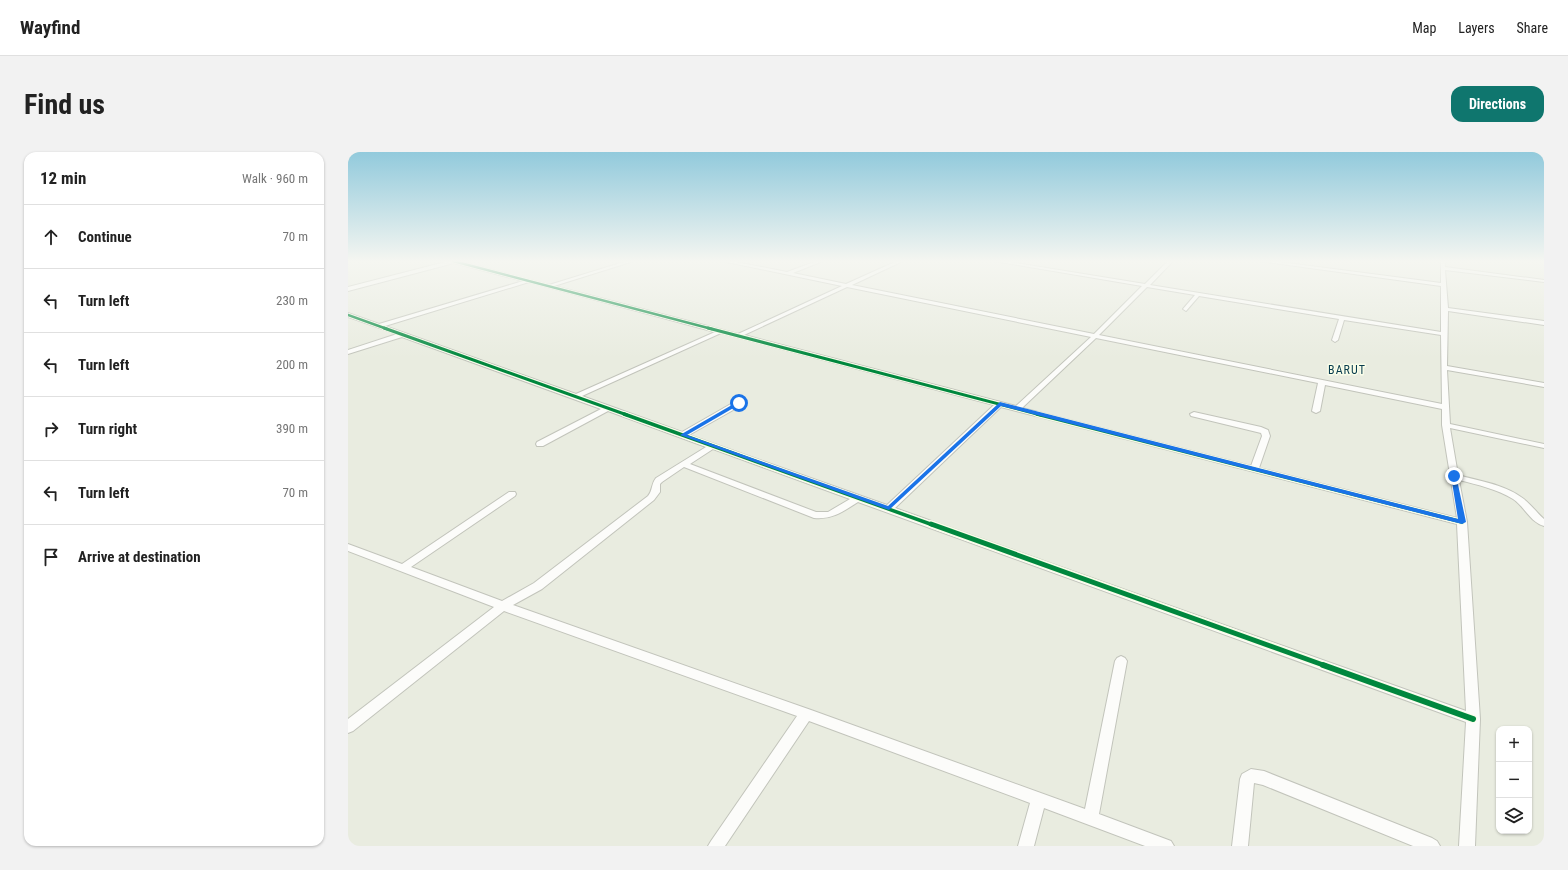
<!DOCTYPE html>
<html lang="en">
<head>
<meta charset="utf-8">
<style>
  :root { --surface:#fff; --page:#f2f2f2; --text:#222; --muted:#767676; --line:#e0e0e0; --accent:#0f766e }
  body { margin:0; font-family:"Roboto Condensed",sans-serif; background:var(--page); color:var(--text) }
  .controls { position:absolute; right:12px; bottom:12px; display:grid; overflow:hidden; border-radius:8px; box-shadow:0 1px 3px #0004 }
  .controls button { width:36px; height:36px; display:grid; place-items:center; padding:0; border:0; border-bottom:1px solid var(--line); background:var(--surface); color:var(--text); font:20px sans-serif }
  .stop { position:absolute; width:12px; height:12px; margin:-9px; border:3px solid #1a73e8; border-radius:50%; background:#fff }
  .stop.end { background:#1a73e8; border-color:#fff; box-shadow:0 1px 4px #0008 }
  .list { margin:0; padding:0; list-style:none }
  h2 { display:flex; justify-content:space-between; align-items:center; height:52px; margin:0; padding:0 16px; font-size:17px }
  h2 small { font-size:13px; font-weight:400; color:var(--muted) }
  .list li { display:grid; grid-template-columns:26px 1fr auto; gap:12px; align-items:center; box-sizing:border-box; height:64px; padding:0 16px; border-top:1px solid var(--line) }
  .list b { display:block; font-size:15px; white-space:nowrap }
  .list em { font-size:13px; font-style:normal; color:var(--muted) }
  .icon { flex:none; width:22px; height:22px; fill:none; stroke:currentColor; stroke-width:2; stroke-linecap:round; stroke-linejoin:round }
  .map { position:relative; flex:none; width:1196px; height:694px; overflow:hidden; border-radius:12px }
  header { display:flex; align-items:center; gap:24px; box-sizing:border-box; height:56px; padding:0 20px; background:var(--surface); border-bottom:1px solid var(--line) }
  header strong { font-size:19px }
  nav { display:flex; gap:22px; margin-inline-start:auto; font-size:14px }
  .intro { display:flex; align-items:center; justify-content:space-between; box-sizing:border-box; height:96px; padding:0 24px }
  h1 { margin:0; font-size:28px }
  .button { padding:10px 18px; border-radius:12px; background:var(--accent); color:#fff; font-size:14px; font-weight:700 }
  main { display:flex; gap:24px; padding:0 24px }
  aside { flex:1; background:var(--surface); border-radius:12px; box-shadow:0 1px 3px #0004 }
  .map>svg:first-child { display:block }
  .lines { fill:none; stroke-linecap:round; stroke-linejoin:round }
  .street-casing { stroke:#c2c4bb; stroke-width:2 }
  .street { fill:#fcfcfa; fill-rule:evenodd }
  .cycleway-far4-casing { stroke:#f9fde9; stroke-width:4 }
  .cycleway-far3-casing { stroke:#f9fde9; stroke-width:5 }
  .cycleway-far2-casing { stroke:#f9fde9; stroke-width:6 }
  .cycleway-far1-casing { stroke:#f9fde9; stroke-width:8 }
  .cycleway-casing { stroke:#f9fde9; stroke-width:8 }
  .cycleway-far4 { stroke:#00873e; stroke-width:2.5 }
  .cycleway-far3 { stroke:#00873e; stroke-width:3 }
  .cycleway-far2 { stroke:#00873e; stroke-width:3.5 }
  .cycleway-far1 { stroke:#00873e; stroke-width:5 }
  .cycleway { stroke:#00873e; stroke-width:6 }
  .route { fill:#1a73e8 }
  .labels { text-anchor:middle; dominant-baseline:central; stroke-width:3; stroke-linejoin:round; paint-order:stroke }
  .far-quarter-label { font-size:12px; letter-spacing:1px; fill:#073b4d; stroke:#f9fde9 }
</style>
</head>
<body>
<header>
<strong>Wayfind</strong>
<nav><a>Map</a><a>Layers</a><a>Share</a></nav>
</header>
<div class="intro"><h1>Find us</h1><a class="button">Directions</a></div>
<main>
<aside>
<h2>12 min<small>Walk · 960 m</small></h2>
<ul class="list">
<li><svg class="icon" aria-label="ahead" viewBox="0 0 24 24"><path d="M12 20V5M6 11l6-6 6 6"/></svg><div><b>Continue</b></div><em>70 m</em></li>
<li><svg class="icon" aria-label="left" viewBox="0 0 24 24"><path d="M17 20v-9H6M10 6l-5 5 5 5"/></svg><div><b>Turn left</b></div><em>230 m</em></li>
<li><svg class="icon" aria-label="left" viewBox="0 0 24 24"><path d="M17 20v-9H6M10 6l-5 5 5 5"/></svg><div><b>Turn left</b></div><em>200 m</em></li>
<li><svg class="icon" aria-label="right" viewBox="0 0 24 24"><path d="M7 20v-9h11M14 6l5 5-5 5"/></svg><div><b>Turn right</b></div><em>390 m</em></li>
<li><svg class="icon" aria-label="left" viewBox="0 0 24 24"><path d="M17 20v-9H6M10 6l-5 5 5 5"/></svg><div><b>Turn left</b></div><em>70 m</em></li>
<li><svg class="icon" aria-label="arrive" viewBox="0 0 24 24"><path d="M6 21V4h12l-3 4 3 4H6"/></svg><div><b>Arrive at destination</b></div></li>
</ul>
</aside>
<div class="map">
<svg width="1196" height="694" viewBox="0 0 1196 694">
  <rect width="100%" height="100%" fill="#e9ece0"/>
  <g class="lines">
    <g class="street-casing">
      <g id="street">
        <path d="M101 109H110L201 133 279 109H286L206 134 390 182 494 134 374 109H383L439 120 469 109H475L445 121 498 132 549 109H555L504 133 746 182 794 134 646 109H656L797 132 820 109H825L802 133 1093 180V134L912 109H924L1093 131V109H1097V115L1196 128V130L1097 118 1100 156 1196 169V173L1100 159 1099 214 1196 231V235L1099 218 1102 272 1196 292V296L1102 276 1110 323C1131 329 1155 332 1173 345 1182 351 1188 360 1196 367V374C1183 371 1176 354 1165 347 1149 337 1130 333 1111 328L1119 370 1132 567 1127 694H1111L1118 570 510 350C496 359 484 368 466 366L336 315 314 330 312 332V340L306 348 194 437 165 453 463 558 737 657 767 509 769 506 773 504 777 506 779 509 751 662 823 689 826 694H797L696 656 686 694H670L682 651 461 569 377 694H360L363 689 449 564 156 459 5 579 0 581V567L146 455 0 399V392L54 412 161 340H167L168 342 167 344 63 415 154 449 186 431 300 344C305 338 303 332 308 326L358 295 260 259 195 294H189L188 292 189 290 253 257 54 185 0 202V198L49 182 0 165V161L31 172 175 129 106 111 0 139V135ZM181 130 367 180 228 242 37 174ZM499 135 743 185 668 254 396 183ZM799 135 847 143 835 157 838 159 851 144 991 167 984 188 987 190 990 188 996 168 1093 183 1094 252 751 183ZM373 181 646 253 539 353 341 283 394 253V249H388L334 280 234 244ZM748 186 970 231 964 259 968 261 972 259 977 233 1094 257V273L1109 366 911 316 922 284 920 278 913 275 846 260 842 262 843 264 913 281 914 284 903 314 674 256ZM653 255 1109 372 1118 559 547 356ZM365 297 502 347 480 360H468L342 312Z"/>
        <path d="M903 617 916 619 1084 686 1089 689 1092 694H1065L915 633 906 631 900 694H884L892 627 894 622Z"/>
      </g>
    </g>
    <use href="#street" class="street"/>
    <g class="cycleway-far4-casing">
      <g id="cycleway-far4">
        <path d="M105 109 364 177"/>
        <path d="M0 163 39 177"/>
      </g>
    </g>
    <g class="cycleway-far3-casing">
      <g id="cycleway-far3">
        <path d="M36 176 279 263"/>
        <path d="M360 176 693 263"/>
      </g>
    </g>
    <g class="cycleway-far2-casing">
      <g id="cycleway-far2">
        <path d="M276 262 585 373"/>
        <path d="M689 262 1114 370"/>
      </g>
    </g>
    <g class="cycleway-far1-casing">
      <path id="cycleway-far1" d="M583 372 978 514"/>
    </g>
    <g class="cycleway-casing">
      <path id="cycleway" d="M975 513 1125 567"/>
    </g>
    <use href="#cycleway-far4" class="cycleway-far4"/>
    <use href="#cycleway-far3" class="cycleway-far3"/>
    <use href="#cycleway-far2" class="cycleway-far2"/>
    <use href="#cycleway-far1" class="cycleway-far1"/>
    <use href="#cycleway" class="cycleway"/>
  </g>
  <linearGradient id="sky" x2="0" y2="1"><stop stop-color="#92cadc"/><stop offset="0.53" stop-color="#f5f6f1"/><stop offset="1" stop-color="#f5f6f1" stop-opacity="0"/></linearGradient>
  <rect width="1196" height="206" fill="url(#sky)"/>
  <path class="route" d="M389 250 394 251 339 283 540 354 652 250 1110 367 1103 324 1108 323 1118 370 1114 372 653 254 541 358 332 283Z"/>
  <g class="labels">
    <g class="far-quarter-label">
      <text x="999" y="218">BARUT</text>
    </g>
  </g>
</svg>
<div class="controls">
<button>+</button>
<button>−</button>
<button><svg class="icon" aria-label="layers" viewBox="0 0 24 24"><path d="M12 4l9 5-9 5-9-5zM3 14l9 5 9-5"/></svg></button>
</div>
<div class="stop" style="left:391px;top:251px"></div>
<div class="stop end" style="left:1106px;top:324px"></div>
</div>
</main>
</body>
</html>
